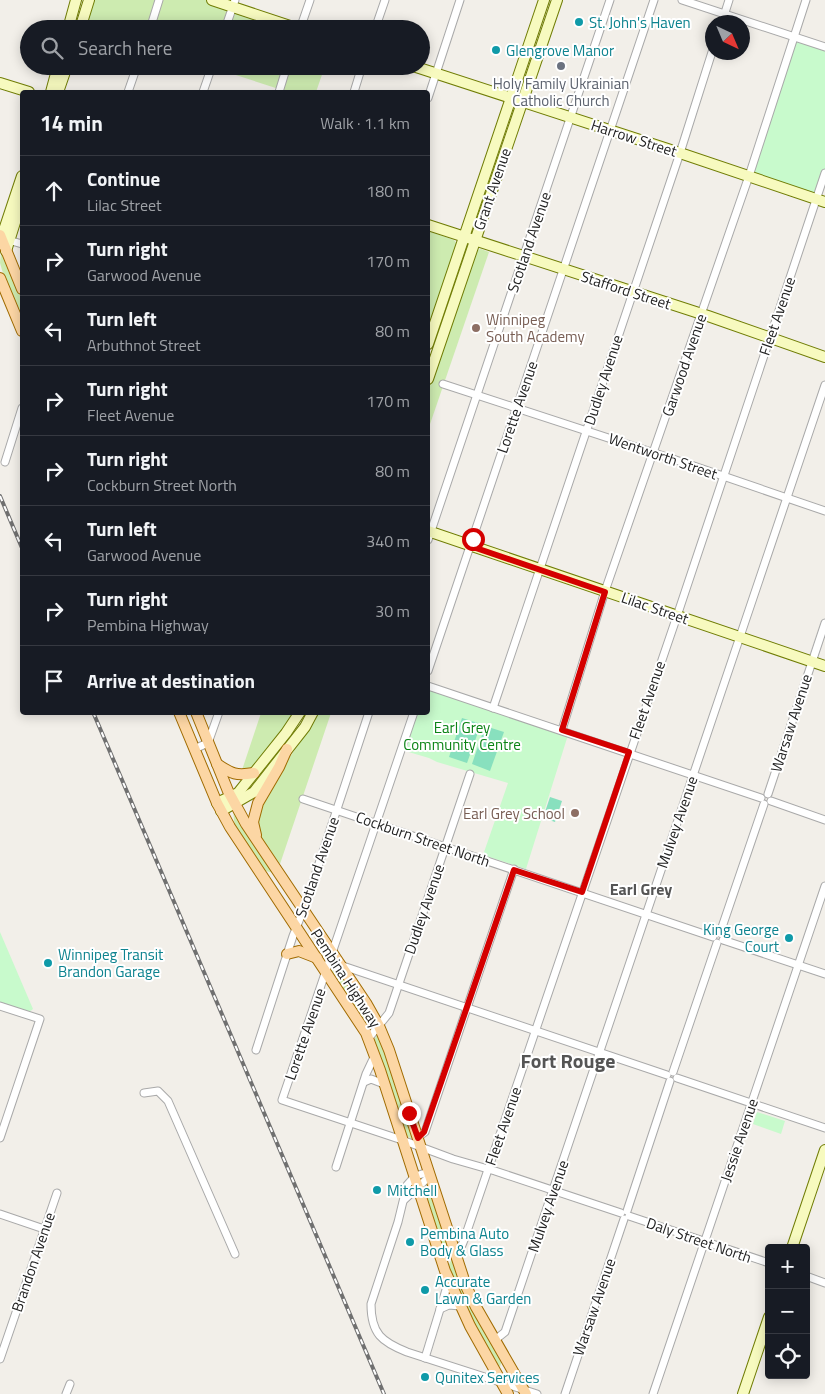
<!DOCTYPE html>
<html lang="en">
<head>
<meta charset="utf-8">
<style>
  :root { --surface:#171b24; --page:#242831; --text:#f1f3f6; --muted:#9ea1a6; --line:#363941 }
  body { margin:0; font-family:"Titillium Web",sans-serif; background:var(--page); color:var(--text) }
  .controls { position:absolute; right:15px; bottom:15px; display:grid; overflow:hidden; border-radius:5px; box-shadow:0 2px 12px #0003 }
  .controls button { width:45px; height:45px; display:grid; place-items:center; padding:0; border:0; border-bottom:1px solid var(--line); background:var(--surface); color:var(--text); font:25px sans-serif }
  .compass { position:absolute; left:705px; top:15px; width:45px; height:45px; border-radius:50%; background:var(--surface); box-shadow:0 2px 12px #0003; rotate:136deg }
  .stop { position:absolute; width:15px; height:15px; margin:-11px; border:4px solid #d40000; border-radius:50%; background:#fff }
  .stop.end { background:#d40000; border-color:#fff; box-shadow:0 1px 5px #0008 }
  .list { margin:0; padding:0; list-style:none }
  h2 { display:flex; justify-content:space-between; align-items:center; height:65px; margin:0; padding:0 20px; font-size:21px }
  h2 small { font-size:16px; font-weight:400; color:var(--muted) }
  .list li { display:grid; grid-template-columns:32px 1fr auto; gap:15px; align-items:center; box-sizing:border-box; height:70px; padding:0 20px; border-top:1px solid var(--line) }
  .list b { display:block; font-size:19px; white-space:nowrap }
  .list p { margin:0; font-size:16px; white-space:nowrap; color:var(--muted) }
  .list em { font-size:16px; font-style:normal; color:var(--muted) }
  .icon { flex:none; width:28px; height:28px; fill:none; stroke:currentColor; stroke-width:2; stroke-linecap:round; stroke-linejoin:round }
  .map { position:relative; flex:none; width:825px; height:1394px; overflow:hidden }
  .search { position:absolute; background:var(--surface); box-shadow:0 2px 12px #0003; left:20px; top:20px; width:410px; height:55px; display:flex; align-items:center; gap:12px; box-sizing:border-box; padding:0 18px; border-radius:28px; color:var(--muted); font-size:19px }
  .panel { position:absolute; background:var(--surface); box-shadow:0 2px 12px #0003; left:20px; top:90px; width:410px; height:625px; border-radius:5px }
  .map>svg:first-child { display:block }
  .grass { fill:#cdebb0 }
  .park { fill:#c8facc }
  .pitch { fill:#88e0be }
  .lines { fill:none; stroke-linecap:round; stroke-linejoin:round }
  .street-casing { stroke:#a9a9a9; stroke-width:9 }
  .secondary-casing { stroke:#707d05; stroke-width:12 }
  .primary-casing { stroke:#a06b00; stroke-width:12 }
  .street { stroke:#fff; stroke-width:7 }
  .secondary { stroke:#f7fabf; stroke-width:10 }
  .primary { stroke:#fcd6a4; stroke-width:10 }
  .rail-casing { stroke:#707070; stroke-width:4 }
  .rail { stroke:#fff; stroke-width:2; stroke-dasharray:5.5; stroke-linecap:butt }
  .route { stroke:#d40000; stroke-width:6 }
  .culture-dot { fill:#0f9aa8; stroke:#fff; stroke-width:2 }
  .worship-dot { fill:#6b7280; stroke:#fff; stroke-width:2 }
  .education-dot { fill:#8d6e63; stroke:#fff; stroke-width:2 }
  .labels { text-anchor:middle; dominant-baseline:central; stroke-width:4; stroke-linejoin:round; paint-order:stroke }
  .culture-label { font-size:15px; fill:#0d838f; stroke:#fff; text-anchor:start }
  .worship-label { font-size:15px; fill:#5b616d; stroke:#fff }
  .street-label { font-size:15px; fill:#222; stroke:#fff }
  .education-label { font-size:15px; fill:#785e54; stroke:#fff; text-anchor:start }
  .park-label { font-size:15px; fill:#0c8416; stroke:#fff }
  .neighbourhood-label { font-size:16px; font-weight:bold; fill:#555; stroke:#fff }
  .district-label { font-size:20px; font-weight:bold; fill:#555; stroke:#fff }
</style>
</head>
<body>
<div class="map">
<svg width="825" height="1394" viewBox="0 0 825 1394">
  <rect width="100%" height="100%" fill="#f2efe9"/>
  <g class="grass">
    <path d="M89 0H212L299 29H95L81 24Z"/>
    <path d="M208 66H325L316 92H288Z"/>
    <path d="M428 231 454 240 457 244 428 332Z"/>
    <path d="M481 249 489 252 428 430V388L473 254 477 250Z"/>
    <path d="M1 252 22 300V320L2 270 0 263Z"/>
    <path d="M261 713H295L253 769 241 773Z"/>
    <path d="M317 713H331L280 864C272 853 261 841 258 828 253 799 292 757 306 733 310 727 313 719 317 713Z"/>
    <path d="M233 810 274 873 262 870 235 829Z"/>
    <path d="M332 967 338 969 375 1025 370 1032 333 975Z"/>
    <path d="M378 1031 415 1141 407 1136 400 1112 390 1090 374 1041Z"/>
    <path d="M426 1184 451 1251 444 1258 422 1188Z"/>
    <path d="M453 1257 502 1359 500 1367C477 1336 463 1303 447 1268Z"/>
  </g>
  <g class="park">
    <path d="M794 37 825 47V173L816 199 749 176Z"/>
    <path d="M428 690 568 735 526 869 483 855 508 783 437 762 429 758 405 751 417 713 428 712Z"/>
    <path d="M0 932 33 1009 29 1012 0 1002Z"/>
    <path d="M757 1112 785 1121 781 1134 753 1124Z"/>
  </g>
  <g class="pitch">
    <path d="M462 718 481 724 467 763 449 757Z"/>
    <path d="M485 726 504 732 490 771 472 764Z"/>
    <path d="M550 797 562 801 555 822 543 818Z"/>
  </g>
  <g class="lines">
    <g class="street-casing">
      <g id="street">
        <path d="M682 0 825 47"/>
        <path d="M722 22 729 0"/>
        <path d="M150 29 159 0"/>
        <path d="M225 29 235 0"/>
        <path d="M300 29 310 0"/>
        <path d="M375 29 385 0"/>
        <path d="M128 92 137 66"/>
        <path d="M203 92 212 66"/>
        <path d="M279 92 287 66"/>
        <path d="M354 92 362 66"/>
        <path d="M428 98 460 0"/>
        <path d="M5 239 22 244"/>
        <path d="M443 384 688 464 825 511"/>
        <path d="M5 462 22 408"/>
        <path d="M428 540 610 0"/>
        <path d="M428 671 654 0"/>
        <path d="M428 686 761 798"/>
        <path d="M493 708 680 153 712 52"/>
        <path d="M414 712 282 1100 402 1140 453 1159 495 1171 621 1213"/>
        <path d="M562 730 605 591 749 176 806 0"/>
        <path d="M194 749 208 743 219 712"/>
        <path d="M768 794 825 623"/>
        <path d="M303 799 713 937"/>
        <path d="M771 801 825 820"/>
        <path d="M720 933 764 804"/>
        <path d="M723 940 825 974"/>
        <path d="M340 965 667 1075"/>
        <path d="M0 1006 40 1019 0 1138"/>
        <path d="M368 1039 389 1013 470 774"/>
        <path d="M256 1050 293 936 306 903 369 712"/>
        <path d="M673 1072 717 943"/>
        <path d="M677 1078 825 1128"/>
        <path d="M364 1082 371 1079 384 1084"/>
        <path d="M144 1093 158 1091 168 1101 235 1254"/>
        <path d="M417 1138 425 1132 514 869"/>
        <path d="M336 1167 366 1074 375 1055"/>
        <path d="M429 1172 415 1176 407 1185 398 1222 371 1304C371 1334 382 1342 407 1352L537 1394"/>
        <path d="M404 1200 430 1176"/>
        <path d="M627 1211 670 1081"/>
        <path d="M0 1214 44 1229"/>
        <path d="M629 1216 769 1263"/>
        <path d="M454 1252 462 1245 464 1240 677 616 825 173"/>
        <path d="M806 1276 825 1283"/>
        <path d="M440 1309 449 1305 460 1306"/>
        <path d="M495 1340 505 1332 825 385"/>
        <path d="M425 1358 449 1280"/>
        <path d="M0 1359 57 1193"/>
        <path d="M66 1394 70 1384"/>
        <path d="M565 1394 624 1219"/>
        <path d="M653 1394 825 886"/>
      </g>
    </g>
    <g class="secondary-casing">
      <g id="secondary">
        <path d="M212 0 299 29"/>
        <path d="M68 29 76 0"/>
        <path d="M80 29 89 0"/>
        <path d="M413 66 680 153 825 202"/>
        <path d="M0 83 29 92"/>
        <path d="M51 92 58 66"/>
        <path d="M58 92 67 66"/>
        <path d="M428 225 708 316 825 357"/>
        <path d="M0 242 22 176"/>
        <path d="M6 251 22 200"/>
        <path d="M428 344 544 0"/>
        <path d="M428 379 557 0"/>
        <path d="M428 531 825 666"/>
        <path d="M217 803 238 793 286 733 300 712"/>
        <path d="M221 811 254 792 305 727 313 712"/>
        <path d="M792 1248 825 1150"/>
        <path d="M743 1394 769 1317"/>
      </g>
    </g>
    <g class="primary-casing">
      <g id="primary">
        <path d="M0 235 22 289"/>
        <path d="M0 278 22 331"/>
        <path d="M179 712 217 803 230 827 366 1033 380 1070 445 1271 470 1326 508 1394"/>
        <path d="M196 712 228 791 246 824 366 1003 379 1026 389 1050 466 1286 476 1307 526 1394"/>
        <path d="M217 764C232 774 236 776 254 773"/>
        <path d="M256 835 253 822 258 803 279 767 287 749"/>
        <path d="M287 954 299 951 317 958"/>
      </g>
    </g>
    <use href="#street" class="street"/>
    <use href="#secondary" class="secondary"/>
    <use href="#primary" class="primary"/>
    <g class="rail-casing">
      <g id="rail">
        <path d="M0 496 22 548"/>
        <path d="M93 712 384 1394"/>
      </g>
    </g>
    <use href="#rail" class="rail"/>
  </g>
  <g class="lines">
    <path class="route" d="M409 1113 418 1138 424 1132 514 870 582 892 629 752 562 730 605 592 470 546 473 539"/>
  </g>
  <g class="culture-dot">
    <circle cx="579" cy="22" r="5"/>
    <circle cx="496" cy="50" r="5"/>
    <circle cx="789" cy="938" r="5"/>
    <circle cx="48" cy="963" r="5"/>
    <circle cx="377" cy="1190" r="5"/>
    <circle cx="410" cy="1242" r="5"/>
    <circle cx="425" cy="1290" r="5"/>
    <circle cx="425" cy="1377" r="5"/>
  </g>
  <circle class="worship-dot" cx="561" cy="66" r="5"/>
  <g class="education-dot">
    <circle cx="476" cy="328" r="5"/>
    <circle cx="575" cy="813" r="5"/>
  </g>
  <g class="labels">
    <g class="culture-label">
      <text x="589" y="22">St. John's Haven</text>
      <text x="506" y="50">Glengrove Manor</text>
      <text x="779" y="929" text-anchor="end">King George<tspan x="779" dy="17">Court</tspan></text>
      <text x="58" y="954">Winnipeg Transit<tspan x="58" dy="17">Brandon Garage</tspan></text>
      <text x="387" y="1190">Mitchell</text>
      <text x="420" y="1233">Pembina Auto<tspan x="420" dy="17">Body &amp; Glass</tspan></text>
      <text x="435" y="1281">Accurate<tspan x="435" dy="17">Lawn &amp; Garden</tspan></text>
      <text x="435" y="1377">Qunitex Services</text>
    </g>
    <g class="worship-label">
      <text x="561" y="83">Holy Family Ukrainian<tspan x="561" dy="17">Catholic Church</tspan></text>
    </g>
    <g class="street-label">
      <text transform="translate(634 138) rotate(18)">Harrow Street</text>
      <text transform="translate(492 189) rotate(-71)">Grant Avenue</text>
      <text transform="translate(529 242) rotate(-71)">Scotland Avenue</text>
      <text transform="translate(626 290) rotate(18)">Stafford Street</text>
      <text transform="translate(777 316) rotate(-71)">Fleet Avenue</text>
      <text transform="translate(684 365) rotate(-71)">Garwood Avenue</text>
      <text transform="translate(603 380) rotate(-72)">Dudley Avenue</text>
      <text transform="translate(517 407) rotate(-71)">Lorette Avenue</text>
      <text transform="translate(663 456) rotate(19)">Wentworth Street</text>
      <text transform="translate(655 608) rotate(19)">Lilac Street</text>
      <text transform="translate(647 700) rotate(-71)">Fleet Avenue</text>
      <text transform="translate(791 723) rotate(-72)">Warsaw Avenue</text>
      <text transform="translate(677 822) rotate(-71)">Mulvey Avenue</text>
      <text transform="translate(423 839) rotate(19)">Cockburn Street North</text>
      <text transform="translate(317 867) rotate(-71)">Scotland Avenue</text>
      <text transform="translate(424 909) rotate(-71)">Dudley Avenue</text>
      <text transform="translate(346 978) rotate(57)">Pembina Highway</text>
      <text transform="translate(305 1034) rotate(-71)">Lorette Avenue</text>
      <text transform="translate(503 1126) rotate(-71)">Fleet Avenue</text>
      <text transform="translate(739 1140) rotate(-71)">Jessie Avenue</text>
      <text transform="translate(548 1206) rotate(-71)">Mulvey Avenue</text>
      <text transform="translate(699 1240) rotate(19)">Daly Street North</text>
      <text transform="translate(33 1262) rotate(-71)">Brandon Avenue</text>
      <text transform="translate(594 1307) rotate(-71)">Warsaw Avenue</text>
    </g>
    <g class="education-label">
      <text x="486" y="319">Winnipeg<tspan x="486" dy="17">South Academy</tspan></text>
      <text x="565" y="813" text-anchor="end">Earl Grey School</text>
    </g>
    <g class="park-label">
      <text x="462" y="727">Earl Grey<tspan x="462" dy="17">Community Centre</tspan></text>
    </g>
    <g class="neighbourhood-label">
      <text x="641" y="889">Earl Grey</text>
    </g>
    <g class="district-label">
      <text x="568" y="1060">Fort Rouge</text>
    </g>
  </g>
</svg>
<div class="controls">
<button>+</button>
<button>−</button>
<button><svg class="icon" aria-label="locate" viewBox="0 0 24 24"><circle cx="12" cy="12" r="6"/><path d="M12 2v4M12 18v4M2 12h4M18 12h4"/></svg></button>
</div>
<svg class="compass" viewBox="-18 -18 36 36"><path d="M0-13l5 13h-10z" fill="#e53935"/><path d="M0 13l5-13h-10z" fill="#9ea1a6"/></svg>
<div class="stop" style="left:473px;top:539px"></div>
<div class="stop end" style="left:409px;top:1113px"></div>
<div class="search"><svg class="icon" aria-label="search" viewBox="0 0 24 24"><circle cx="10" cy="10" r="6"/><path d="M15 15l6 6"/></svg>Search here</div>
<section class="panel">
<h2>14 min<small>Walk · 1.1 km</small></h2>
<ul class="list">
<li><svg class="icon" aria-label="ahead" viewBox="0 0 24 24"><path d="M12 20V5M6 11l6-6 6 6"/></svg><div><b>Continue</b><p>Lilac Street</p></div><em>180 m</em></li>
<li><svg class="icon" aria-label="right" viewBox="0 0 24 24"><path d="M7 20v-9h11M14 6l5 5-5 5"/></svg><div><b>Turn right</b><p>Garwood Avenue</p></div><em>170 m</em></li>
<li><svg class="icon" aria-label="left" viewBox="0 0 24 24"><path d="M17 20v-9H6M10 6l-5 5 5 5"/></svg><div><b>Turn left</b><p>Arbuthnot Street</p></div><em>80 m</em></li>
<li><svg class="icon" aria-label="right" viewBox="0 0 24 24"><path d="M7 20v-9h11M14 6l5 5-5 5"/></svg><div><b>Turn right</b><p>Fleet Avenue</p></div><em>170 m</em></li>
<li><svg class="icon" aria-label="right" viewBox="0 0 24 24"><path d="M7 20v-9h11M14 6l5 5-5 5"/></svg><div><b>Turn right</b><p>Cockburn Street North</p></div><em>80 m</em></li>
<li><svg class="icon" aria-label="left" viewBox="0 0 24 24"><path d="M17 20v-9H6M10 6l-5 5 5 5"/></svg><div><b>Turn left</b><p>Garwood Avenue</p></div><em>340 m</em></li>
<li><svg class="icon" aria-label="right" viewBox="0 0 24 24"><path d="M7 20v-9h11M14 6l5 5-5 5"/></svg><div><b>Turn right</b><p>Pembina Highway</p></div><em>30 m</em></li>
<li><svg class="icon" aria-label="arrive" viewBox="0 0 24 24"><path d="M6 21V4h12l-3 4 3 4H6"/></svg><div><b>Arrive at destination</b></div></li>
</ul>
</section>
</div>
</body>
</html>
